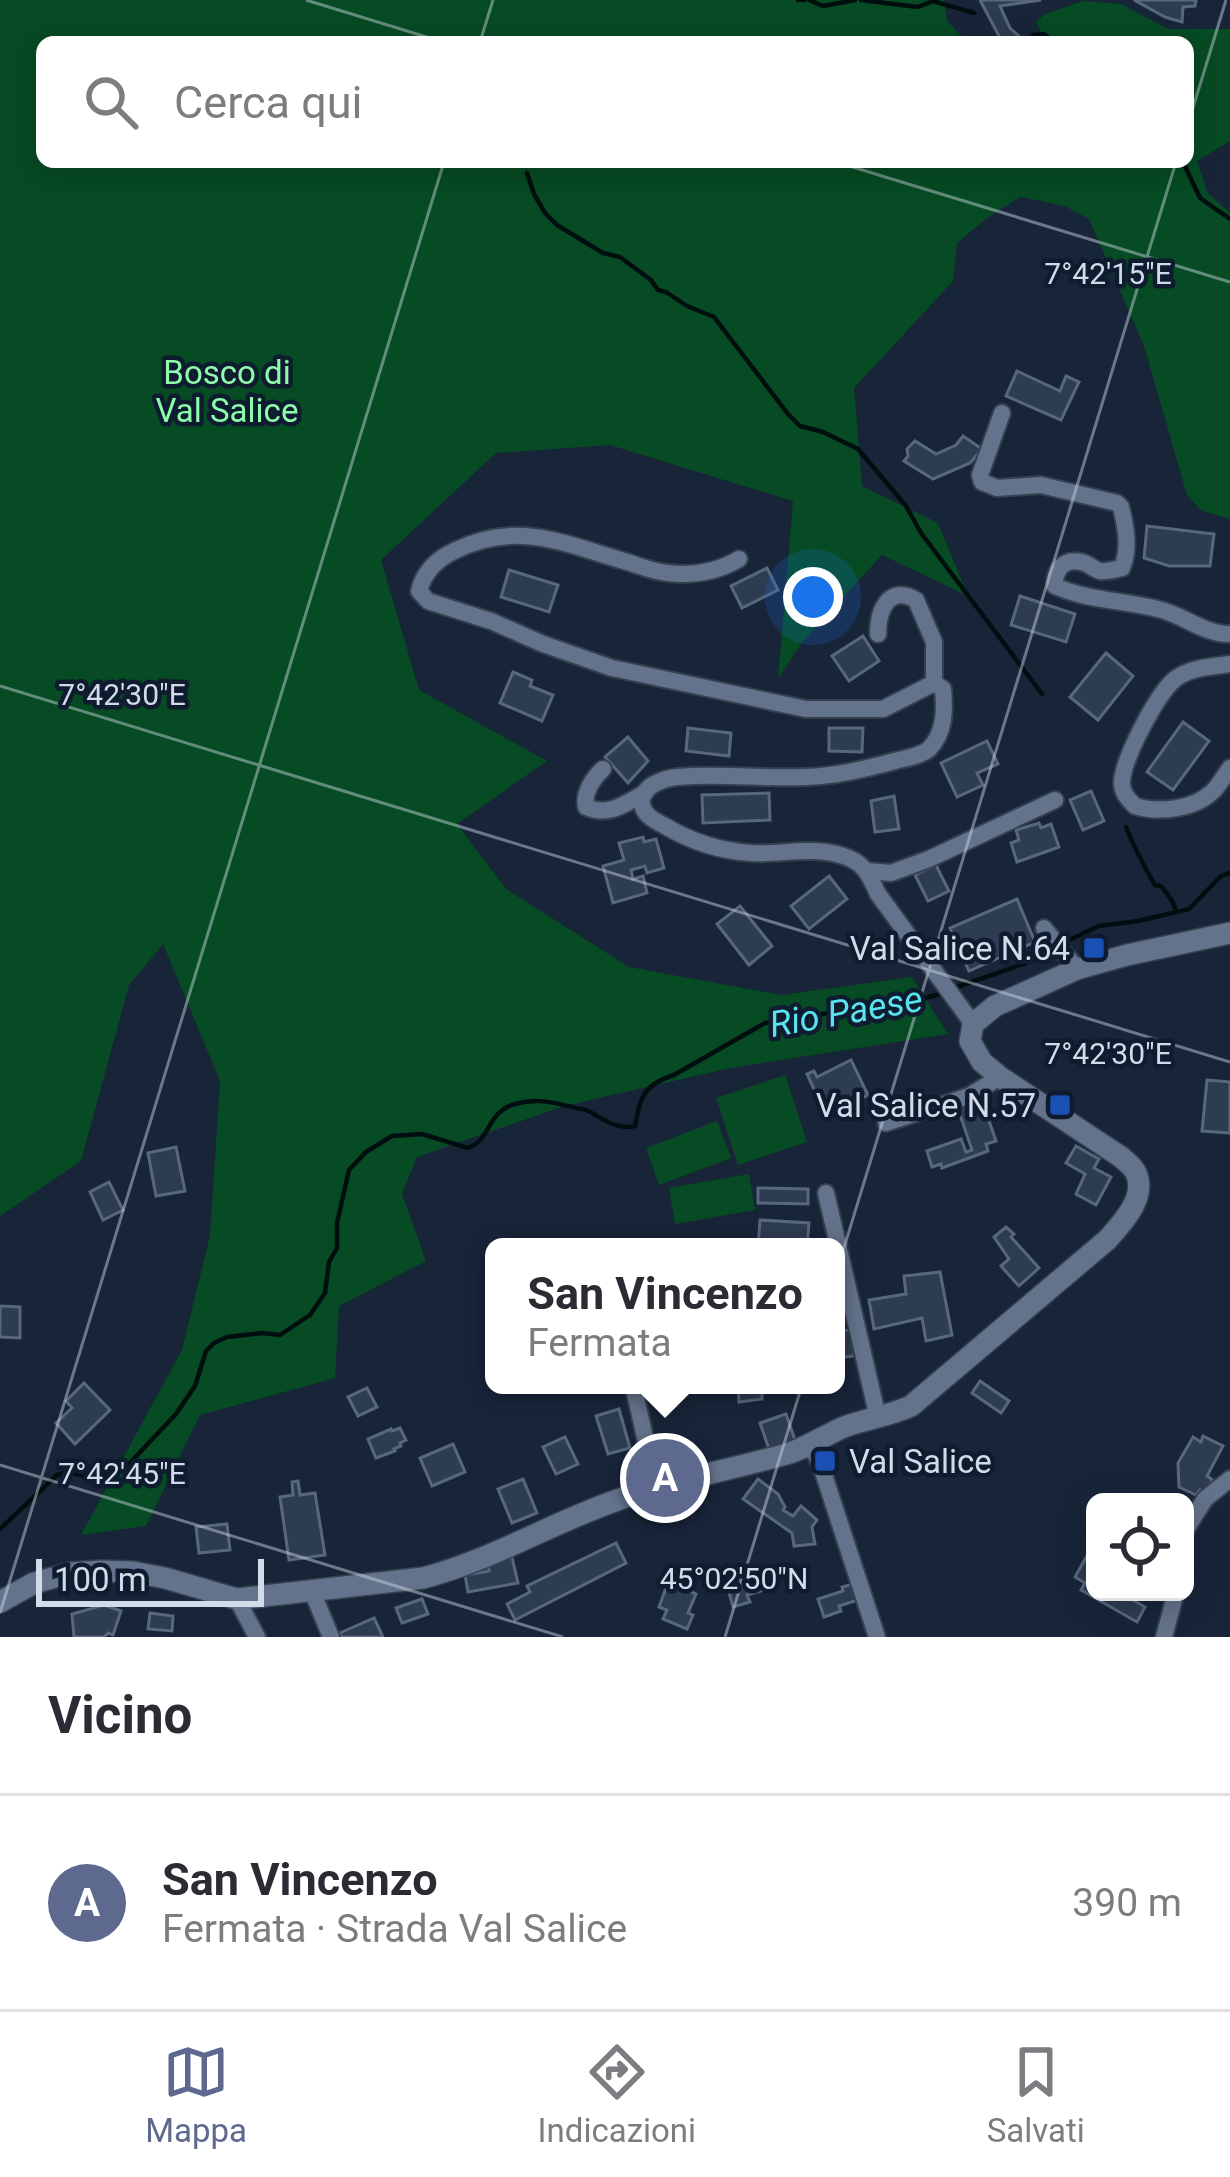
<!DOCTYPE html>
<html lang="it">
<head>
<meta charset="utf-8">
<style>
  :root { --surface:#fff; --page:#f7f7f7; --text:#2b2b33; --muted:#7c7c81; --line:#e1e1e2; --accent:#5d698e }
  body { margin:0; font-family:Roboto,sans-serif; background:var(--page); color:var(--text) }
  .controls { position:absolute; right:36px; bottom:36px; display:grid; overflow:hidden; border-radius:18px; box-shadow:0 6px 30px #0003 }
  .controls button { width:108px; height:108px; display:grid; place-items:center; padding:0; border:0; border-bottom:3px solid var(--line); background:var(--surface); color:var(--text); font:60px sans-serif }
  .scale { position:absolute; left:36px; bottom:30px; width:228px; box-sizing:border-box; padding-left:12px; border:6px solid #d2dbe9; border-top:0; font-size:33px; line-height:42px; white-space:nowrap; color:#d2dbe9; -webkit-text-stroke:9px #0f1b2f; paint-order:stroke }
  .you { position:absolute; left:813px; top:597px; width:42px; height:42px; margin:-30px; border:9px solid #fff; border-radius:50%; background:#1a73e8; box-shadow:0 0 0 18px #1a73e833 }
  .badge { display:grid; place-items:center; width:78px; height:78px; border-radius:50%; background:var(--accent); color:#fff; font-size:39px; font-weight:700 }
  .pin { position:absolute; translate:-50% -50%; border:6px solid #fff; box-shadow:0 3px 12px #0006 }
  .popup { position:absolute; left:485px; top:1238px; width:360px; height:156px; box-sizing:border-box; display:grid; place-content:center; border-radius:18px; background:var(--surface); filter:drop-shadow(0 3px 9px #0005); font-size:39px; white-space:nowrap; color:var(--muted) }
  .popup b { font-size:45px; color:var(--text) }
  .popup::after { content:''; position:absolute; left:50%; top:100%; margin-left:-24px; border:24px solid transparent; border-top-color:var(--surface) }
  .list { margin:0; padding:0; list-style:none }
  h2 { display:flex; justify-content:space-between; align-items:center; height:156px; margin:0; padding:0 48px; font-size:51px }
  h2 small { font-size:39px; font-weight:400; color:var(--muted) }
  .list li { display:grid; grid-template-columns:78px 1fr auto; gap:36px; align-items:center; box-sizing:border-box; height:216px; padding:0 48px; border-top:3px solid var(--line) }
  .list b { display:block; font-size:45px; white-space:nowrap }
  .list p { margin:0; font-size:39px; white-space:nowrap; color:var(--muted) }
  .list em { font-size:39px; font-style:normal; color:var(--muted) }
  .icon { flex:none; width:66px; height:66px; fill:none; stroke:currentColor; stroke-width:2; stroke-linecap:round; stroke-linejoin:round }
  .map { position:relative; flex:none; width:1230px; height:1637px; overflow:hidden }
  .search { position:absolute; background:var(--surface); box-shadow:0 6px 30px #0003; left:36px; right:36px; top:36px; height:132px; display:flex; align-items:center; gap:30px; box-sizing:border-box; padding:0 42px; border-radius:18px; color:var(--muted); font-size:45px }
  .sheet { height:372px; background:var(--surface) }
  nav { display:flex; justify-content:space-around; align-items:center; box-sizing:border-box; height:168px; border-top:3px solid var(--line); background:var(--surface); font-size:33px; color:var(--muted) }
  nav a { display:grid; justify-items:center; gap:6px }
  nav .on { color:var(--accent) }
  .map>svg:first-child { display:block }
  .green { fill:#064b23 }
  .lines { fill:none; stroke-linecap:round; stroke-linejoin:round }
  .stream { stroke:#010e10; stroke-width:4.5 }
  .building { fill:#2e3c51; stroke:#57677e; stroke-width:3 }
  .minor-casing { stroke:#353f50; stroke-width:20 }
  .tertiary-casing { stroke:#353f50; stroke-width:24 }
  .minor { stroke:#63738b; stroke-width:16 }
  .tertiary { stroke:#63738b; stroke-width:21 }
  .ticks { fill:none; stroke:#d2dbe9; stroke-width:3; stroke-opacity:0.45 }
  .transit-dot { fill:#1a4fb4; stroke:#0f1b2f; stroke-width:4.5 }
  .labels { text-anchor:middle; dominant-baseline:central; stroke-width:9; stroke-linejoin:round; paint-order:stroke }
  .park-label { font-size:33px; fill:#8efaac; stroke:#0f1b2f }
  .poi-label { font-size:33px; fill:#d2dbe9; stroke:#0f1b2f; text-anchor:end }
  .water-label { font-size:36px; font-style:italic; fill:#5ae3ee; stroke:#0f1b2f }
  .ticks-label { font-size:30px; text-anchor:middle; fill:#d2dbe9; stroke:#0f1b2f; stroke-width:9; stroke-linejoin:round; paint-order:stroke }
</style>
</head>
<body>
<div class="map">
<svg width="1230" height="1637" viewBox="0 0 1230 1637">
  <rect width="100%" height="100%" fill="#182539"/>
  <g class="green">
    <path d="M0 0H944L947 21 967 42H42V162H1188V42H1041L1040 30 1036 22 1045 14 1083 1 1121 4 1168 29H1230V141L1197 161 1207 192 1230 213V519L1202 511 1187 495 1144 346 1089 219 1065 206 1020 197 987 218 957 243 953 281 854 388 862 486 938 523 968 596 882 555 802 642 778 679 793 501 610 445 496 453 381 560 419 690 547 761 457 824 506 889 629 967 782 995 912 977 948 1034 730 1068 564 1106 417 1157 402 1194 426 1261 339 1306 335 1378 200 1415 146 1526 81 1535 182 1350 210 1236 220 1081 163 944 129 985 81 1161 0 1216Z"/>
    <path d="M785 1075 807 1142 738 1165 716 1098Z"/>
    <path d="M717 1121 731 1158 659 1185 646 1148Z"/>
    <path d="M749 1174 755 1210 675 1224 669 1188Z"/>
  </g>
  <g class="lines">
    <g class="stream">
      <path d="M798 0H804"/>
      <path d="M809 0 823 6 855 0"/>
      <path d="M861 0 918 7 933 1 974 13"/>
      <path d="M1033 35 1044 34 1054 42"/>
      <path d="M1183 162 1200 198 1230 219"/>
      <path d="M527 173 534 194 545 213 557 225 603 253 620 257 651 280 658 290 666 292 687 306 714 317 788 414 800 426 823 432 858 449 906 506 921 533 1042 694"/>
      <path d="M1126 827C1134 848 1144 866 1155 885L1161 886C1167 893 1174 902 1176 911"/>
      <path d="M1065 942 1099 926 1138 921 1189 909 1221 876 1230 873"/>
      <path d="M954 988 1026 963 1055 948"/>
      <path d="M0 1529 57 1475 68 1472 86 1476 127 1466 176 1414 195 1386 206 1351 214 1343 227 1337 262 1333 280 1335 310 1315 325 1293 329 1262 337 1248V1223L349 1170 366 1152 392 1136 422 1134 468 1148C492 1139 486 1112 515 1104 536 1098 552 1102 572 1107 586 1112 577 1105 590 1112 605 1120 617 1130 635 1126 641 1096 643 1085 674 1075L765 1023 830 1013 881 1010 944 993"/>
    </g>
  </g>
  <g class="building">
    <path d="M980 0H1041L1000 6 1010 28 1022 39 1020 42H1005L999 36Z"/>
    <path d="M1134 0H1196L1195 6 1183 7 1182 22 1165 17Z"/>
    <path d="M1017 371 1060 391 1066 376 1079 382 1061 420 1006 396Z"/>
    <path d="M963 436 982 449 970 463 933 479 904 461 908 456 907 449 915 441 936 454 956 445Z"/>
    <path d="M1147 526 1214 534 1210 566H1169L1144 558Z"/>
    <path d="M767 568 778 590 742 608 731 586Z"/>
    <path d="M509 570 558 585 549 612 501 597Z"/>
    <path d="M1020 596 1075 614 1066 642 1011 625Z"/>
    <path d="M863 636 879 661 849 681 832 656Z"/>
    <path d="M1106 653 1133 676 1098 720 1070 697Z"/>
    <path d="M513 672 532 680 530 686 553 695 542 721 500 703Z"/>
    <path d="M1183 722 1209 741 1173 790 1147 772Z"/>
    <path d="M688 728 731 733 729 756 686 751Z"/>
    <path d="M829 728H863L862 752 829 751Z"/>
    <path d="M628 737 648 761 628 783 605 757Z"/>
    <path d="M987 741 998 764 977 773 983 785 957 797 941 763Z"/>
    <path d="M1091 791 1104 821 1083 830 1070 800Z"/>
    <path d="M769 793 770 820 703 823 702 795Z"/>
    <path d="M894 796 899 829 875 832 871 801Z"/>
    <path d="M1039 823 1041 828 1051 824 1059 847 1017 862 1011 843 1019 840 1016 830Z"/>
    <path d="M643 837 644 842 656 839 664 868 647 873 645 866 631 870 633 879 643 876 647 893 613 903 603 866 624 860 619 843Z"/>
    <path d="M936 865 949 891 928 901 915 875Z"/>
    <path d="M829 876 847 899 809 929 791 906Z"/>
    <path d="M1017 899 1035 942 969 971 950 928Z"/>
    <path d="M740 906 772 946 749 965 717 924Z"/>
    <path d="M851 1060 868 1095 826 1115 807 1074 814 1071 817 1077Z"/>
    <path d="M1207 1080 1230 1082V1133L1202 1131Z"/>
    <path d="M980 1095 996 1141 986 1144 988 1151 942 1168 941 1164 932 1167 927 1151 961 1139 966 1152 972 1150 956 1103Z"/>
    <path d="M1076 1146 1099 1159 1094 1168 1111 1177 1096 1205 1076 1194 1085 1174 1066 1163Z"/>
    <path d="M176 1147 185 1191 156 1196 148 1153Z"/>
    <path d="M109 1182 123 1210 103 1220 90 1192Z"/>
    <path d="M758 1188 808 1189V1204L758 1203Z"/>
    <path d="M760 1220 809 1223 807 1247H758Z"/>
    <path d="M1006 1227 1014 1234 1011 1237 1039 1268 1019 1286 1001 1266 1009 1259 994 1237Z"/>
    <path d="M940 1272 952 1335 926 1341 922 1318 874 1329 869 1300 906 1294 904 1276Z"/>
    <path d="M0 1306 20 1307V1338L0 1337Z"/>
    <path d="M852 1330 854 1356 836 1358V1331Z"/>
    <path d="M980 1381 1009 1401 1001 1413 972 1393Z"/>
    <path d="M84 1383 110 1410 75 1444 56 1423 72 1408 66 1401Z"/>
    <path d="M738 1385H762V1399L739 1402Z"/>
    <path d="M367 1388 377 1407 358 1416 348 1397Z"/>
    <path d="M619 1409 630 1448 608 1454 596 1416Z"/>
    <path d="M786 1414 796 1443 770 1452 760 1423Z"/>
    <path d="M400 1428 406 1440 400 1443 401 1446 394 1449 395 1451 376 1458 368 1439 391 1429 392 1431Z"/>
    <path d="M1203 1436 1223 1446 1207 1476 1213 1480 1204 1492 1200 1490 1196 1495 1179 1487 1178 1463 1193 1437 1201 1442Z"/>
    <path d="M565 1437 578 1464 556 1474 543 1447Z"/>
    <path d="M453 1444 465 1472 432 1486 420 1458Z"/>
    <path d="M523 1479 537 1513 512 1523 498 1489Z"/>
    <path d="M758 1479 778 1494 785 1507 783 1510 793 1516 801 1506 817 1520 812 1527 815 1544 794 1546 792 1533 743 1499Z"/>
    <path d="M298 1481 300 1495 315 1493 325 1555 289 1560 280 1497 293 1495 292 1482Z"/>
    <path d="M227 1524 230 1550 199 1553 196 1527Z"/>
    <path d="M616 1543 626 1563 515 1620 507 1604 530 1592 527 1586Z"/>
    <path d="M1089 1552 1095 1555V1592H1119L1145 1607 1137 1622 1081 1590 1085 1583 1075 1577Z"/>
    <path d="M511 1553 518 1583 468 1592 465 1575 489 1571 488 1561Z"/>
    <path d="M740 1578 741 1583 757 1578 761 1591 747 1595 750 1602 733 1607 726 1582Z"/>
    <path d="M853 1584 858 1600 839 1606 841 1611 824 1617 818 1599 843 1591 842 1587Z"/>
    <path d="M667 1585 677 1589 678 1586 696 1594 688 1613 693 1615 687 1629 663 1619 667 1610 659 1607Z"/>
    <path d="M422 1599 428 1614 402 1623 396 1608Z"/>
    <path d="M104 1605 121 1611 113 1635 108 1633 104 1637H74L72 1614Z"/>
    <path d="M150 1613 173 1616 172 1631 148 1629Z"/>
    <path d="M374 1618 383 1637H341L340 1633Z"/>
  </g>
  <g class="lines">
    <g class="minor-casing">
      <g id="minor">
        <path d="M1002 413 980 475 982 482 997 488 1041 485 1117 503 1121 507C1126 528 1130 548 1122 568 1116 569 1106 572 1100 571 1093 569 1088 563 1081 562 1063 558 1054 571 1055 586 1089 601 1123 600 1158 609 1184 615 1203 634 1230 634"/>
        <path d="M739 559C717 572 694 576 668 573 653 572 638 565 624 561 562 543 517 520 454 551 437 559 424 572 419 591L428 601 491 621 543 644 612 668 806 709H883L934 683 943 689C945 710 945 733 929 749 921 756 906 758 895 761 865 769 837 776 805 777 763 779 720 773 678 777 665 778 643 785 642 801 641 814 655 821 665 826 692 842 720 851 751 853 784 855 819 844 851 859 866 866 871 879 878 894L973 1024"/>
        <path d="M878 634C878 610 889 584 916 600L934 642V683"/>
        <path d="M1230 664C1211 667 1191 667 1175 679 1157 694 1124 757 1122 781 1121 792 1128 799 1135 806 1158 813 1193 810 1212 792 1219 786 1224 776 1230 768"/>
        <path d="M603 769C593 778 583 793 586 807 609 817 624 804 645 793"/>
        <path d="M867 871 891 873 929 859 1055 800"/>
        <path d="M1044 928 1077 969"/>
        <path d="M886 1123 969 1096 1000 1077"/>
        <path d="M826 1193 878 1418"/>
        <path d="M633 1385 651 1463 653 1487"/>
        <path d="M812 1445 823 1472 877 1637"/>
        <path d="M1185 1531 1205 1499 1230 1479"/>
        <path d="M312 1591 331 1637"/>
        <path d="M237 1599 257 1637"/>
        <path d="M1164 1637 1176 1592"/>
      </g>
    </g>
    <g class="tertiary-casing">
      <path id="tertiary" d="M0 1602 34 1583 70 1573 102 1571 133 1572 165 1578 237 1599 423 1578C489 1561 548 1525 612 1502 670 1480 731 1470 790 1453 809 1446 826 1435 844 1427 866 1419 889 1416 911 1406L1107 1240C1122 1223 1147 1198 1136 1173 1133 1166 1126 1162 1121 1157L1000 1077 982 1062 970 1041 973 1024 995 1006 1077 969 1127 955 1230 933"/>
    </g>
    <use href="#minor" class="minor"/>
    <use href="#tertiary" class="tertiary"/>
  </g>
  <path class="ticks" d="M306 0 443 42M480 42 493 0M1188 124 1226 0M836 162 1230 282M0 686 1230 1062M0 1465 563 1637M0 1613 444 162M725 1637 1176 162"/>
  <g class="transit-dot">
    <rect x="1082" y="936" width="24" height="24" rx="6"/>
    <rect x="1048" y="1093" width="24" height="24" rx="6"/>
    <rect x="813" y="1449" width="24" height="24" rx="6"/>
  </g>
  <g class="labels">
    <g class="park-label">
      <text x="227" y="372">Bosco di<tspan x="227" dy="38">Val Salice</tspan></text>
    </g>
    <g class="poi-label">
      <text x="1070" y="948">Val Salice N.64</text>
      <text x="1036" y="1105">Val Salice N.57</text>
      <text x="849" y="1461" text-anchor="start">Val Salice</text>
    </g>
    <g class="water-label">
      <text transform="translate(846 1012) rotate(-10)">Rio Paese</text>
    </g>
  </g>
  <g class="ticks-label">
    <text x="1108" y="284">7°42'15"E</text>
    <text x="122" y="705">7°42'30"E</text>
    <text x="1108" y="1064">7°42'30"E</text>
    <text x="122" y="1484">7°42'45"E</text>
    <text x="734" y="1589">45°02'50"N</text>
  </g>
</svg>
<div class="controls">
<button><svg class="icon" aria-label="locate" viewBox="0 0 24 24"><circle cx="12" cy="12" r="6"/><path d="M12 2v4M12 18v4M2 12h4M18 12h4"/></svg></button>
</div>
<div class="scale">100 m</div>
<div class="you"></div>
<div class="pin badge" style="left:665px;top:1478px">A</div>
<div class="popup"><b>San Vincenzo</b>Fermata</div>
<div class="search"><svg class="icon" aria-label="search" viewBox="0 0 24 24"><circle cx="10" cy="10" r="6"/><path d="M15 15l6 6"/></svg>Cerca qui</div>
</div>
<section class="sheet">
<h2>Vicino<small></small></h2>
<ul class="list">
<li><span class="badge">A</span><div><b>San Vincenzo</b><p>Fermata · Strada Val Salice</p></div><em>390 m</em></li>
</ul>
</section>
<nav>
<a class="on"><svg class="icon" aria-label="map" viewBox="0 0 24 24"><path d="M3 6l6-2 6 2 6-2v14l-6 2-6-2-6 2zM9 4v14M15 6v14"/></svg>Mappa</a>
<a><svg class="icon" aria-label="directions" viewBox="0 0 24 24"><path d="M12 3l9 9-9 9-9-9zM9 14v-3h6M13 9l2 2-2 2"/></svg>Indicazioni</a>
<a><svg class="icon" aria-label="saved" viewBox="0 0 24 24"><path d="M7 4h10v16l-5-4-5 4z"/></svg>Salvati</a>
</nav>
</body>
</html>
